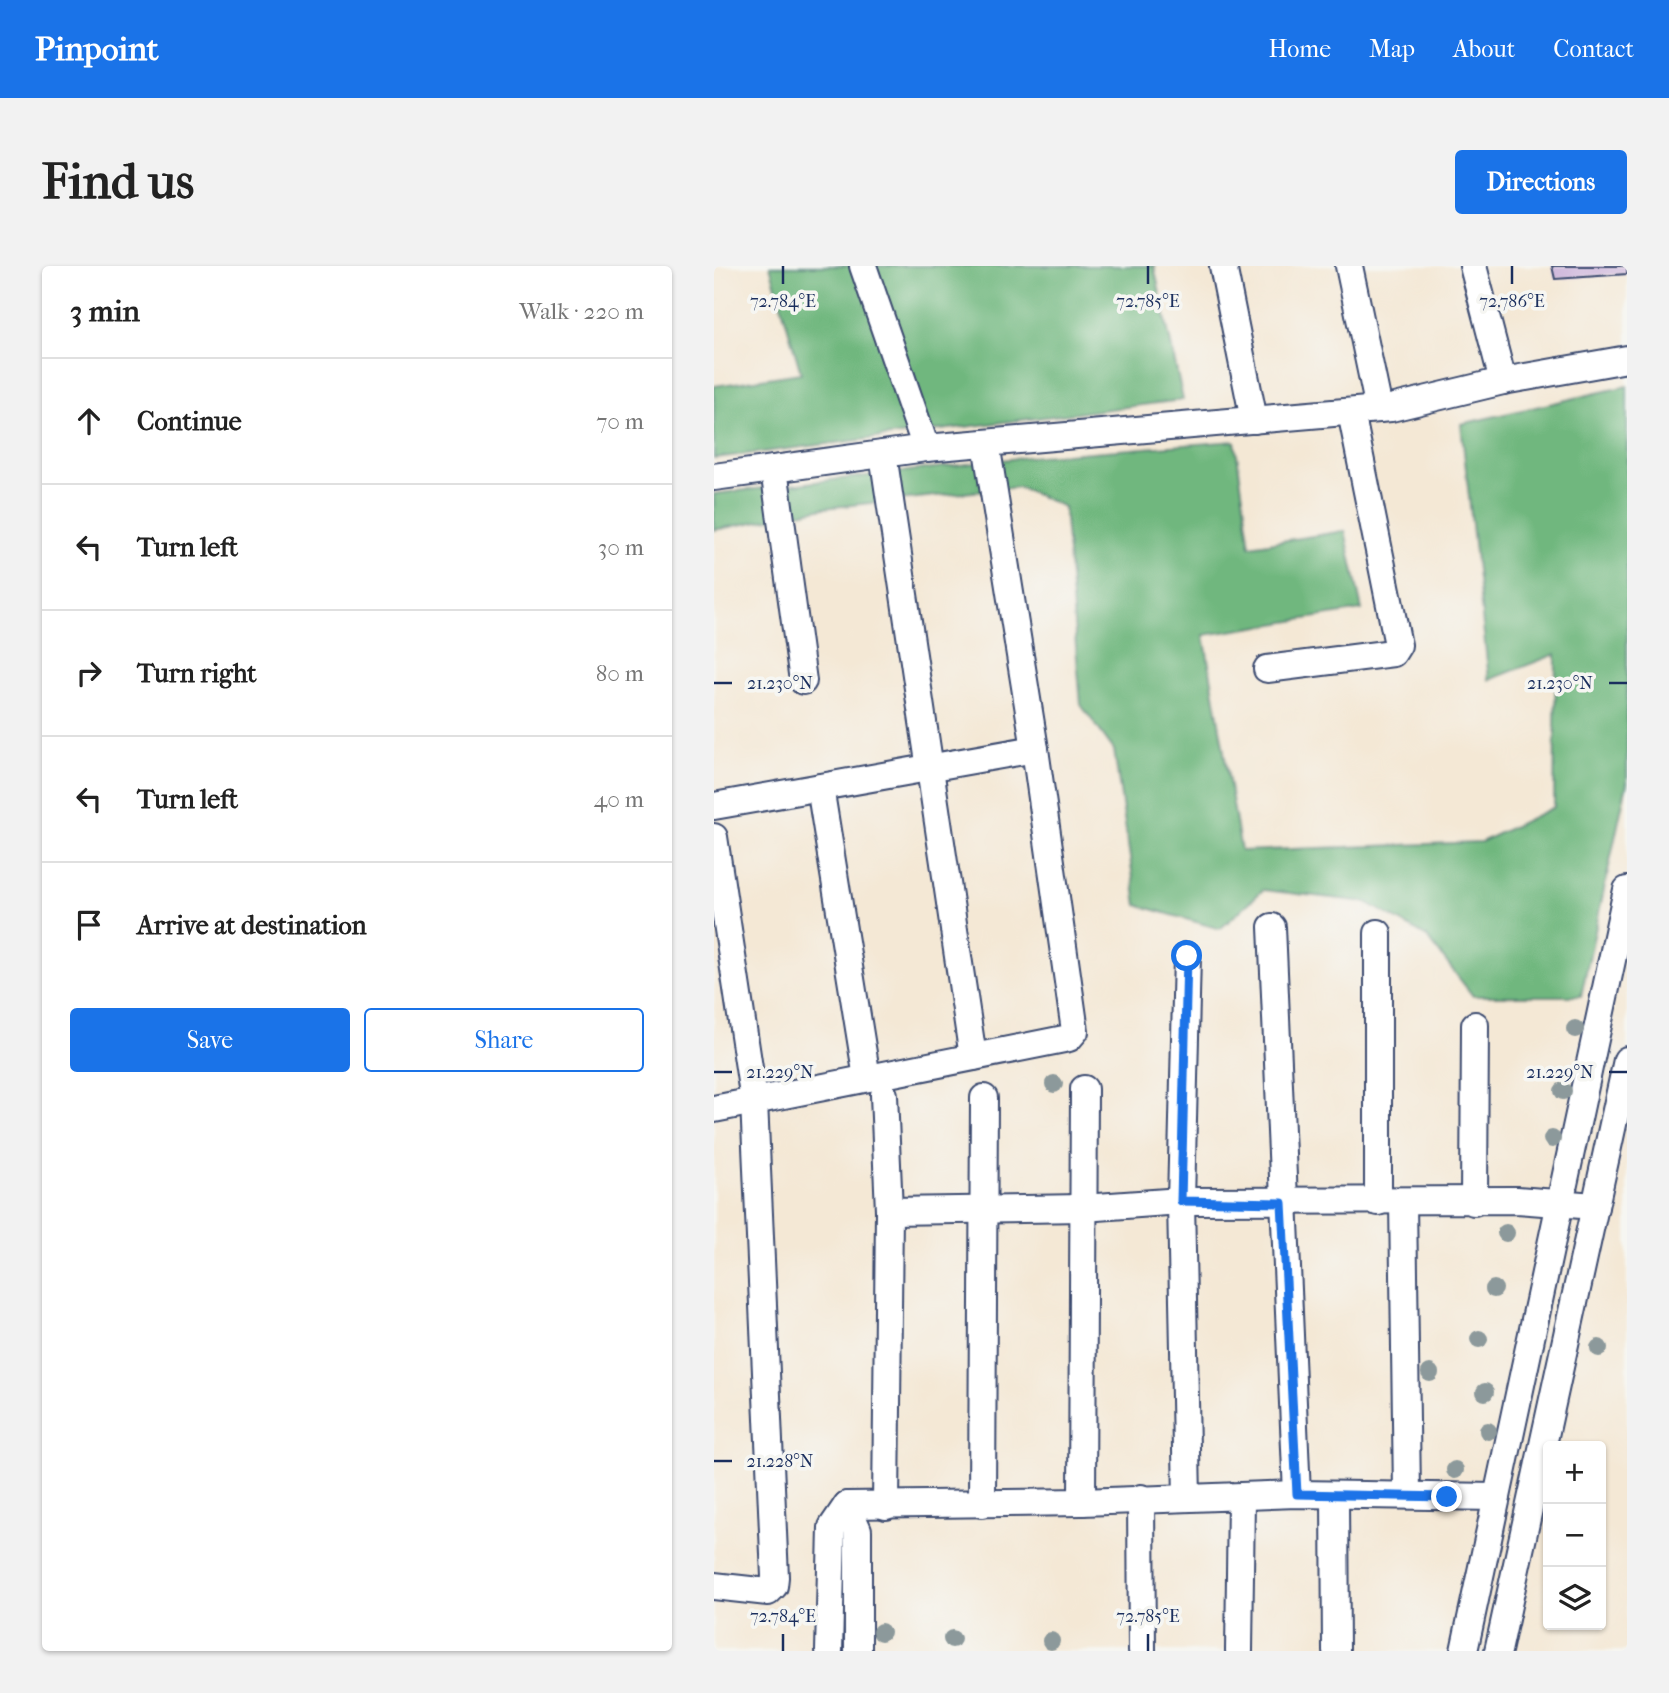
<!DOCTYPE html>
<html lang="en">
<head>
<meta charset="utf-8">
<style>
  :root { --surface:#fff; --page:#f2f2f2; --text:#222; --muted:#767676; --line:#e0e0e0; --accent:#1a73e8 }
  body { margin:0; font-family:"IM FELL French Canon",serif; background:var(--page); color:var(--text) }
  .controls { position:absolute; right:21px; bottom:21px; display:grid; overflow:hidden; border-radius:7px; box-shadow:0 2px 5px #0004 }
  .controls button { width:63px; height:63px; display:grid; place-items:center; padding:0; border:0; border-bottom:2px solid var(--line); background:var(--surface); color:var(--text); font:35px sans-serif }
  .stop { position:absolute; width:21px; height:21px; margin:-16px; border:5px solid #1a73e8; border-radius:50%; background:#fff }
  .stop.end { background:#1a73e8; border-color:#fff; box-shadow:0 2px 7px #0008 }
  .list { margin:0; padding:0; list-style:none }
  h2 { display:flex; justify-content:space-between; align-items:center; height:91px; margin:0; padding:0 28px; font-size:30px }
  h2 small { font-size:23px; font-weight:400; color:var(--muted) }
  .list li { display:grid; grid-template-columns:46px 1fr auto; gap:21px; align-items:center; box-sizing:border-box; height:126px; padding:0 28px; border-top:2px solid var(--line) }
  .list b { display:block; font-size:26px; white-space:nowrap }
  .list em { font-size:23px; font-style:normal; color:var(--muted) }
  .actions { display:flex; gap:14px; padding:21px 28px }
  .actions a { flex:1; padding:16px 0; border:2px solid var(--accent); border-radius:7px; text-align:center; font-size:24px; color:var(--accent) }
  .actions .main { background:var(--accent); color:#fff }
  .icon { flex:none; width:38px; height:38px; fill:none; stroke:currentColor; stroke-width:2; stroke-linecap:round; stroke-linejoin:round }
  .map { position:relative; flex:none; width:913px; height:1385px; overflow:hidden; border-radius:7px }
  header { display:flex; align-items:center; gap:42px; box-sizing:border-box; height:98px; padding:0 35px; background:var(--accent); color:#fff }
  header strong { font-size:33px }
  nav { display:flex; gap:38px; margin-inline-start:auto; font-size:24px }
  .intro { display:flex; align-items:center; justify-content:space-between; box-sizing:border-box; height:168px; padding:0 42px }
  h1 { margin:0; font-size:49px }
  .button { padding:18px 32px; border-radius:7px; background:var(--accent); color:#fff; font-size:24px; font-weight:700 }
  main { display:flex; gap:42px; padding:0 42px }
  aside { flex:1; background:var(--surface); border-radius:7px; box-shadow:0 2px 5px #0004 }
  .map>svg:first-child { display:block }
  .forest { fill:#6fb77e; stroke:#45736e; stroke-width:2 }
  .building { fill:#ccb2da }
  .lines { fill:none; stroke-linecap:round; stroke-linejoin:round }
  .minor-casing { stroke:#3c4b70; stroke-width:30 }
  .minor { stroke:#fff; stroke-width:26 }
  .tree { fill:#8c999b }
  .route { stroke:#1a73e8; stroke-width:9 }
  .ticks { fill:none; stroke:#1b2f5e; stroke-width:2.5 }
  .ticks-label { font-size:18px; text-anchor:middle; fill:#1b2f5e; stroke:#f6f6f2; stroke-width:7; stroke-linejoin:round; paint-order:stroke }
</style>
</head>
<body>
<header>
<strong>Pinpoint</strong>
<nav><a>Home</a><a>Map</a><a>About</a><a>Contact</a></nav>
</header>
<div class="intro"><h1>Find us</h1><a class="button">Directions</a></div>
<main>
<aside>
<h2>3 min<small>Walk · 220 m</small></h2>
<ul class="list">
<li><svg class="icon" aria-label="ahead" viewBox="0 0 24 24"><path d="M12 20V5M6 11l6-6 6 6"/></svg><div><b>Continue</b></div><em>70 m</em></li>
<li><svg class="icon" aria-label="left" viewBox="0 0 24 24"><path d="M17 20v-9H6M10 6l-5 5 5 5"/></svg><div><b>Turn left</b></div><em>30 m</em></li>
<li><svg class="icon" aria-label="right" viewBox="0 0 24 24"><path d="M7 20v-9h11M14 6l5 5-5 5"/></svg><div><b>Turn right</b></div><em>80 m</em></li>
<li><svg class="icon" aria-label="left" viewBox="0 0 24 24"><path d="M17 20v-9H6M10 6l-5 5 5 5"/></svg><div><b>Turn left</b></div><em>40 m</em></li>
<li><svg class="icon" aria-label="arrive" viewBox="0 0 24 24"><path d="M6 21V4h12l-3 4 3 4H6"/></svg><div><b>Arrive at destination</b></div></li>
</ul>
<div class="actions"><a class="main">Save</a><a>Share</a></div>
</aside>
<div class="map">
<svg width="913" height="1385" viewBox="0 0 913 1385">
  <rect width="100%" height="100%" fill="#f6f6f2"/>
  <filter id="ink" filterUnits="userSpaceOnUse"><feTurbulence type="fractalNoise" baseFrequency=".0143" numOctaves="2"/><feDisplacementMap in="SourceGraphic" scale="14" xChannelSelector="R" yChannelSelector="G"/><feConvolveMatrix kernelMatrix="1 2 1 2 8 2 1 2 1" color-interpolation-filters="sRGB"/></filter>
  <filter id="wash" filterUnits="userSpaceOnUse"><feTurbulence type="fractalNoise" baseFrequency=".00686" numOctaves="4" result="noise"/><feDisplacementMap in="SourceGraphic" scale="28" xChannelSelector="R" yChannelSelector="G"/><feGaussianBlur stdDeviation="1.57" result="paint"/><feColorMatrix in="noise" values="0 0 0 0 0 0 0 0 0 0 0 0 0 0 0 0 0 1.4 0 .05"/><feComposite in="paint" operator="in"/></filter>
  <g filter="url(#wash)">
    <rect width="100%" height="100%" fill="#f4e8d5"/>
    <g class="forest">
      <path d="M56 0H440L469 134 0 192V120L87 107Z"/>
      <path d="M913 120V517L867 730H759L713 671 652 636 549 624 506 663 423 639 400 484 367 439 350 241 305 221 110 242 0 264V228L313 191 521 175 536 280 631 265 648 344 490 369 527 585 767 576 840 541 842 388 775 414 747 158Z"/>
    </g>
    <g id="blocks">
      <path class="building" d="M838 0H913V8L841 13Z"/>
    </g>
  </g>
  <g filter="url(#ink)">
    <use href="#blocks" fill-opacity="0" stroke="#3c4b70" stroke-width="2"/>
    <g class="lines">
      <g class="minor-casing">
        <g id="minor">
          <path d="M149 0 212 182"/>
          <path d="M509 0 540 154"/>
          <path d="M635 0 665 143"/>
          <path d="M759 0 789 115"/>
          <path d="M169 188 259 791"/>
          <path d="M60 203 89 415"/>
          <path d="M0 211 212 182 677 142 789 115 913 93"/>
          <path d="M553 403 679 387 684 379 637 146"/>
          <path d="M106 521 153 812"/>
          <path d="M0 540 321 483"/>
          <path d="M0 571 40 835 61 1311 60 1320 54 1326 0 1320"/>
          <path d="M558 661 583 1228"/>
          <path d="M170 829 175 945 172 1240"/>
          <path d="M0 843 355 772 361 765 321 483 272 177"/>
          <path d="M689 935 693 1228"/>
          <path d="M664 936V667"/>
          <path d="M760 936 761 759"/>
          <path d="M175 945 369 942 467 935 803 934 881 940"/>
          <path d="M621 1230 622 1385"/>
          <path d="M427 1232 428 1385"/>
          <path d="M473 1232 467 935 473 690"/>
          <path d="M368 1236 370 823"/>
          <path d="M268 1238 270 832"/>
          <path d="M133 1239 368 1236 583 1228 783 1231"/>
          <path d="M115 1385 118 1261 133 1239 144 1264V1385"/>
          <path d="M525 1385 527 1232"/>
          <path d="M750 1385 913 624"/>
          <path d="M784 1385 913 794"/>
        </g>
      </g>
      <use href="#minor" class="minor"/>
    </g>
    <g class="tree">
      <circle cx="861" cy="763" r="9"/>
      <circle cx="340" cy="818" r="9"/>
      <circle cx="849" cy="825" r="9"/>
      <circle cx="838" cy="873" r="9"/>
      <circle cx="792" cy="967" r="9"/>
      <circle cx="780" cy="1023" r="9"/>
      <circle cx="765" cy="1073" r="9"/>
      <circle cx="885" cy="1082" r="9"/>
      <circle cx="716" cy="1107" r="9"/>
      <circle cx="771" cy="1126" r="9"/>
      <circle cx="774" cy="1165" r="9"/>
      <circle cx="741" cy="1204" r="9"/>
      <circle cx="167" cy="1366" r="9"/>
      <circle cx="238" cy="1373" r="9"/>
      <circle cx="337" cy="1375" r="9"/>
    </g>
  </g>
  <g class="lines" filter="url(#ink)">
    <path class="route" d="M473 690 467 935 568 937 583 1228 733 1231"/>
  </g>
  <path class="ticks" d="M69 0V18M434 0V18M798 0V18M0 417H18M895 417H913M0 806H18M895 806H913M0 1195H18M69 1368V1385M434 1368V1385"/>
  <g class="ticks-label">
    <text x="69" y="41">72.784°E</text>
    <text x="434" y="41">72.785°E</text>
    <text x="798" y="41">72.786°E</text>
    <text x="66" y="423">21.230°N</text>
    <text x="846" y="423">21.230°N</text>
    <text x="66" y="812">21.229°N</text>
    <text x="846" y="812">21.229°N</text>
    <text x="66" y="1201">21.228°N</text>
    <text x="69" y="1356">72.784°E</text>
    <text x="434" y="1356">72.785°E</text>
  </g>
</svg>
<div class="controls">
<button>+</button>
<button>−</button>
<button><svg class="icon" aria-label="layers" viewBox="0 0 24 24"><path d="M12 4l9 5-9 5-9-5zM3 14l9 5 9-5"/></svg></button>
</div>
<div class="stop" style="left:473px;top:690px"></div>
<div class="stop end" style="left:733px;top:1231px"></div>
</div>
</main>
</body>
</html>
